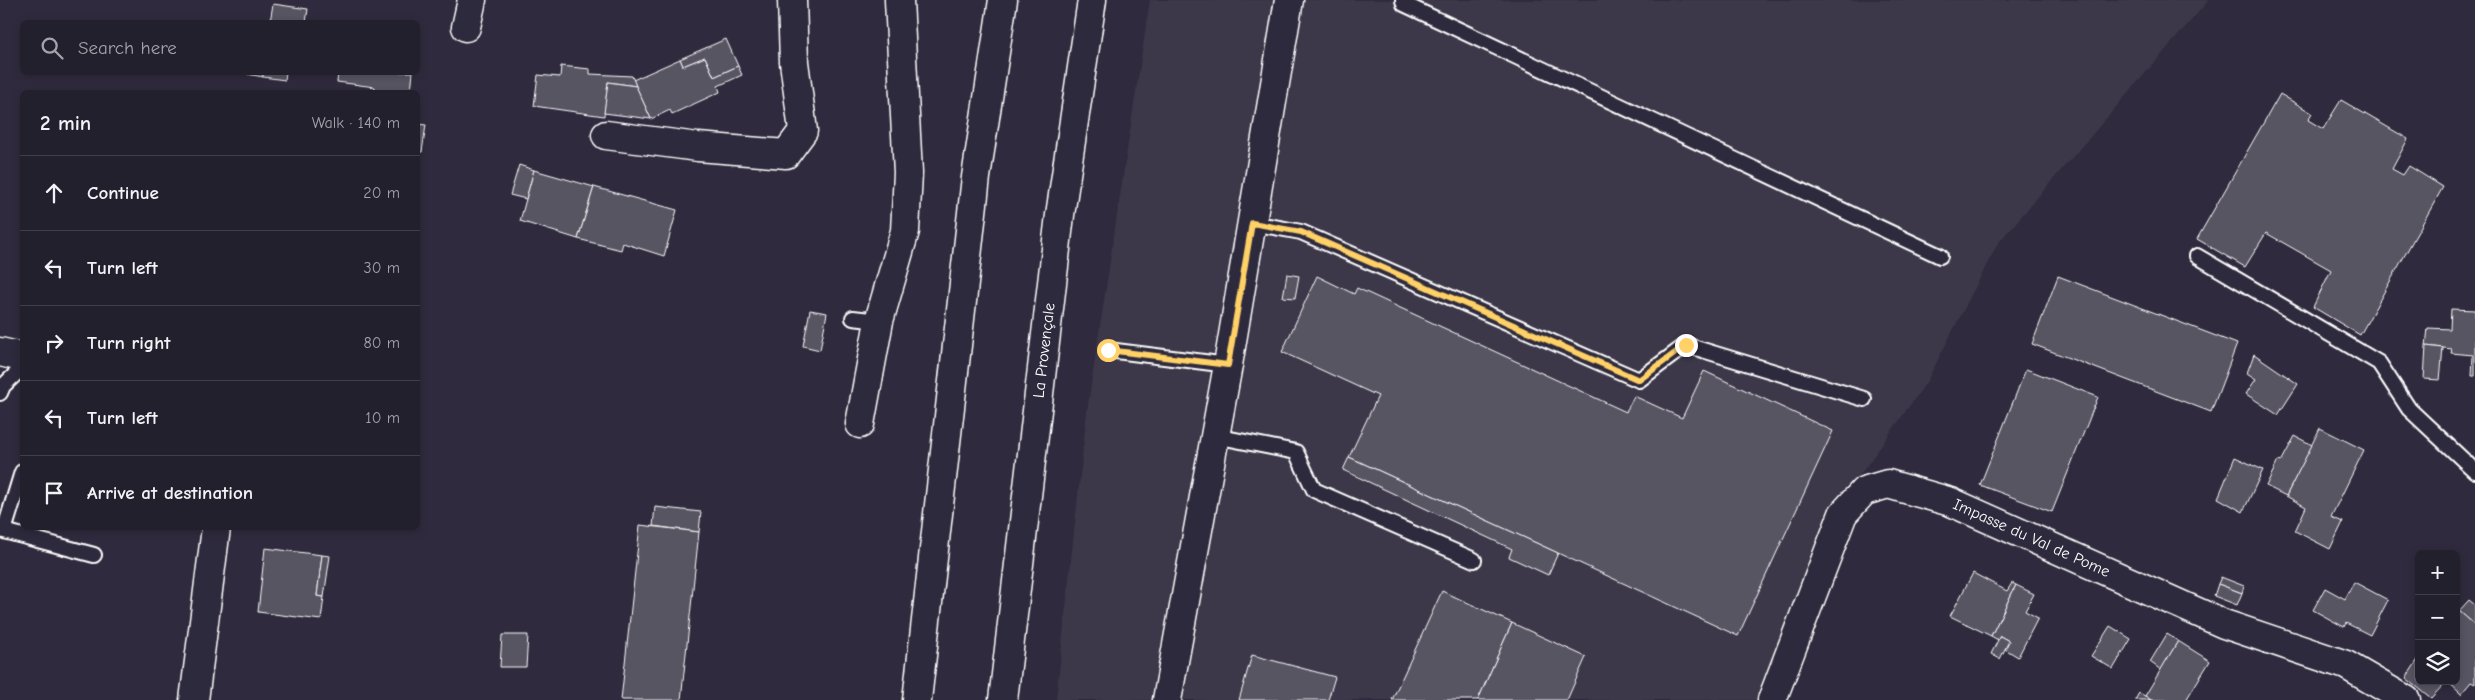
<!DOCTYPE html>
<html lang="en">
<head>
<meta charset="utf-8">
<style>
  :root { --surface:#23202e; --page:#2b2836; --text:#f1f3f6; --muted:#a3a3aa; --line:#403e4a }
  body { margin:0; font-family:"Comic Neue",sans-serif; background:var(--page); color:var(--text) }
  .controls { position:absolute; right:15px; bottom:15px; display:grid; overflow:hidden; border-radius:8px; box-shadow:0 2px 8px #0003 }
  .controls button { width:45px; height:45px; display:grid; place-items:center; padding:0; border:0; border-bottom:1px solid var(--line); background:var(--surface); color:var(--text); font:25px sans-serif }
  .stop { position:absolute; width:15px; height:15px; margin:-11px; border:4px solid #ffd166; border-radius:50%; background:#fff }
  .stop.end { background:#ffd166; border-color:#fff; box-shadow:0 1px 5px #0008 }
  .list { margin:0; padding:0; list-style:none }
  h2 { display:flex; justify-content:space-between; align-items:center; height:65px; margin:0; padding:0 20px; font-size:21px }
  h2 small { font-size:16px; font-weight:400; color:var(--muted) }
  .list li { display:grid; grid-template-columns:32px 1fr auto; gap:15px; align-items:center; box-sizing:border-box; height:75px; padding:0 20px; border-top:1px solid var(--line) }
  .list b { display:block; font-size:19px; white-space:nowrap }
  .list em { font-size:16px; font-style:normal; color:var(--muted) }
  .icon { flex:none; width:28px; height:28px; fill:none; stroke:currentColor; stroke-width:2; stroke-linecap:round; stroke-linejoin:round }
  .map { position:relative; flex:none; width:2475px; height:700px; overflow:hidden }
  .search { position:absolute; background:var(--surface); box-shadow:0 2px 8px #0003; left:20px; top:20px; width:400px; height:55px; display:flex; align-items:center; gap:12px; box-sizing:border-box; padding:0 18px; border-radius:8px; color:var(--muted); font-size:19px }
  .panel { position:absolute; background:var(--surface); box-shadow:0 2px 8px #0003; left:20px; top:90px; width:400px; height:440px; border-radius:8px }
  .map>svg:first-child { display:block }
  .built { fill:#3c3749 }
  .building { fill:#595564; stroke:#fff }
  .lines { fill:none; stroke-linecap:round; stroke-linejoin:round }
  .service-casing { stroke:#fff; stroke-width:18 }
  .minor-casing { stroke:#fff; stroke-width:31 }
  .motorway-casing { stroke:#fff; stroke-width:31 }
  .service { stroke:#2f2a3d; stroke-width:14 }
  .minor { stroke:#2f2a3d; stroke-width:28 }
  .motorway { stroke:#2f2a3d; stroke-width:28 }
  .route { stroke:#ffd166; stroke-width:6 }
  .labels { text-anchor:middle; dominant-baseline:central; stroke-width:4; stroke-linejoin:round; paint-order:stroke }
  .street-label { font-size:16px; fill:#fff; stroke:#2f2a3d }
</style>
</head>
<body>
<div class="map">
<svg width="2475" height="700" viewBox="0 0 2475 700">
  <rect width="100%" height="100%" fill="#2f2a3d"/>
  <filter id="ink" filterUnits="userSpaceOnUse"><feTurbulence type="fractalNoise" baseFrequency=".02" numOctaves="2"/><feDisplacementMap in="SourceGraphic" scale="10" xChannelSelector="R" yChannelSelector="G"/><feConvolveMatrix kernelMatrix="1 2 1 2 8 2 1 2 1" color-interpolation-filters="sRGB"/></filter>
  <g filter="url(#ink)">
    <path class="built" d="M1150 0H2209L1998 243 1926 383 1842 500 1763 700H1056L1087 411Z"/>
    <g class="building">
      <path d="M273 4 308 9 306 22H270Z"/>
      <path d="M726 39 738 66 714 77 705 57 683 66 680 59Z"/>
      <path d="M705 57 714 77 738 66 742 75 718 86 720 92 672 114 670 110 651 119 633 80 680 59 683 66Z"/>
      <path d="M561 66 590 69V74L632 76 636 86 608 82 604 116 534 106 538 75 560 77Z"/>
      <path d="M247 72H263V77L247 74Z"/>
      <path d="M263 72H286L285 80 263 77Z"/>
      <path d="M338 72H413L411 92H374L375 87 337 82Z"/>
      <path d="M608 82 636 86 651 119 604 113Z"/>
      <path d="M2280 94 2312 113 2308 120 2323 129 2341 100 2408 139 2392 169 2403 175 2409 166 2443 187 2360 335 2313 307 2331 270 2266 233 2245 267 2197 239Z"/>
      <path d="M418 124 426 125 422 152H418Z"/>
      <path d="M519 165 534 170 526 199 510 195Z"/>
      <path d="M534 170 594 187 578 239 520 221Z"/>
      <path d="M594 187 677 210 664 256 623 243 621 250 578 239Z"/>
      <path d="M1287 274 1299 276 1295 298 1283 297Z"/>
      <path d="M1317 276 1354 294 1357 288 1626 412 1634 396 1682 418 1704 371 1833 431 1738 636 1349 457 1378 396 1282 352Z"/>
      <path d="M2058 276 2237 344 2211 412 2032 344Z"/>
      <path d="M2451 309 2475 310V376H2472L2473 355 2451 353 2452 349 2426 346 2428 328 2450 329Z"/>
      <path d="M810 310 827 313 820 350 803 346Z"/>
      <path d="M2426 346 2443 348 2440 380 2424 379Z"/>
      <path d="M2254 354 2298 384 2278 415 2246 394 2256 379 2247 373Z"/>
      <path d="M2026 369 2098 397 2052 512 1980 485Z"/>
      <path d="M2320 428 2364 450 2331 517 2343 522 2330 549 2295 531 2306 507 2286 496Z"/>
      <path d="M2295 436 2312 445 2286 496 2266 486 2278 461 2281 462Z"/>
      <path d="M1349 457 1558 553 1548 575 1509 557 1512 549 1343 470Z"/>
      <path d="M2235 457 2263 470 2243 512 2218 498Z"/>
      <path d="M655 507 701 512 699 532 653 526Z"/>
      <path d="M640 525 699 532 681 700H621Z"/>
      <path d="M265 548 322 555 317 596 324 597 321 620 258 612Z"/>
      <path d="M322 555 330 556 324 597 317 596Z"/>
      <path d="M1973 573 2007 591 2012 583 2016 585 1991 636 1950 616Z"/>
      <path d="M2221 577 2244 586 2242 593 2218 584Z"/>
      <path d="M2354 582 2388 600 2370 635 2346 623 2344 627 2313 610 2325 588 2345 599Z"/>
      <path d="M2218 584 2242 593 2237 605 2214 596Z"/>
      <path d="M2016 585 2034 594 2025 611 2038 618 2018 657 2005 649 2009 641 2000 636 1998 640 1991 636Z"/>
      <path d="M1442 591 1512 623 1478 700H1392Z"/>
      <path d="M2469 600 2475 605V625L2459 611Z"/>
      <path d="M2459 611 2475 625V684L2471 682 2461 694 2447 681H2456V615Z"/>
      <path d="M1512 623 1586 657 1567 700H1478Z"/>
      <path d="M2110 626 2131 639 2113 669 2091 656Z"/>
      <path d="M2167 634 2178 641 2161 670 2150 662Z"/>
      <path d="M502 635H528L526 667H500Z"/>
      <path d="M2000 636 2009 641 2000 659 1991 654Z"/>
      <path d="M2178 641 2210 661 2186 700H2151L2145 696Z"/>
      <path d="M1252 655 1335 677 1328 700H1239Z"/>
      <path d="M2419 658V681H2447L2431 698 2406 678Z"/>
      <path d="M2139 693 2145 696 2151 700H2135Z"/>
    </g>
    <g class="lines">
      <g class="service-casing">
        <g id="service">
          <path d="M1403 0 1404 4 1940 256"/>
          <path d="M1252 223 1301 232 1639 380 1686 345 1864 399"/>
          <path d="M2197 256 2379 363 2409 409 2475 471"/>
          <path d="M853 318 879 321"/>
          <path d="M1108 350 1228 365"/>
          <path d="M0 393 3 386 22 368"/>
          <path d="M1215 436 1296 452 1314 490 1474 560"/>
          <path d="M22 472 4 531 94 555"/>
        </g>
      </g>
      <g class="minor-casing">
        <g id="minor">
          <path d="M466 27 472 0"/>
          <path d="M606 135 698 147 786 154 803 131 794 62 792 0"/>
          <path d="M0 352 22 357"/>
          <path d="M860 424 879 321 905 231 908 173 899 0"/>
          <path d="M194 700 216 528"/>
          <path d="M1167 700 1228 365 1289 0"/>
          <path id="s1" d="M1772 700 1843 514 1864 491 1888 484 1951 502 2224 624 2346 665 2406 700"/>
        </g>
      </g>
      <g class="motorway-casing">
        <g id="motorway">
          <path d="M917 700 976 177 1003 0"/>
          <path id="s2" d="M1003 700 1060 215 1092 0"/>
        </g>
      </g>
      <use href="#service" class="service"/>
      <use href="#minor" class="minor"/>
      <use href="#motorway" class="motorway"/>
    </g>
  </g>
  <g class="lines" filter="url(#ink)">
    <path class="route" d="M1108 350 1228 365 1252 223 1301 232 1639 380 1686 345"/>
  </g>
  <g class="labels">
    <g class="street-label">
      <text stroke="none"><textPath href="#s2" startOffset="352">La Provençale</textPath></text>
      <text stroke="none"><textPath href="#s1" startOffset="409">Impasse du Val de Pome</textPath></text>
    </g>
  </g>
</svg>
<div class="controls">
<button>+</button>
<button>−</button>
<button><svg class="icon" aria-label="layers" viewBox="0 0 24 24"><path d="M12 4l9 5-9 5-9-5zM3 14l9 5 9-5"/></svg></button>
</div>
<div class="stop" style="left:1108px;top:350px"></div>
<div class="stop end" style="left:1686px;top:345px"></div>
<div class="search"><svg class="icon" aria-label="search" viewBox="0 0 24 24"><circle cx="10" cy="10" r="6"/><path d="M15 15l6 6"/></svg>Search here</div>
<section class="panel">
<h2>2 min<small>Walk · 140 m</small></h2>
<ul class="list">
<li><svg class="icon" aria-label="ahead" viewBox="0 0 24 24"><path d="M12 20V5M6 11l6-6 6 6"/></svg><div><b>Continue</b></div><em>20 m</em></li>
<li><svg class="icon" aria-label="left" viewBox="0 0 24 24"><path d="M17 20v-9H6M10 6l-5 5 5 5"/></svg><div><b>Turn left</b></div><em>30 m</em></li>
<li><svg class="icon" aria-label="right" viewBox="0 0 24 24"><path d="M7 20v-9h11M14 6l5 5-5 5"/></svg><div><b>Turn right</b></div><em>80 m</em></li>
<li><svg class="icon" aria-label="left" viewBox="0 0 24 24"><path d="M17 20v-9H6M10 6l-5 5 5 5"/></svg><div><b>Turn left</b></div><em>10 m</em></li>
<li><svg class="icon" aria-label="arrive" viewBox="0 0 24 24"><path d="M6 21V4h12l-3 4 3 4H6"/></svg><div><b>Arrive at destination</b></div></li>
</ul>
</section>
</div>
</body>
</html>
